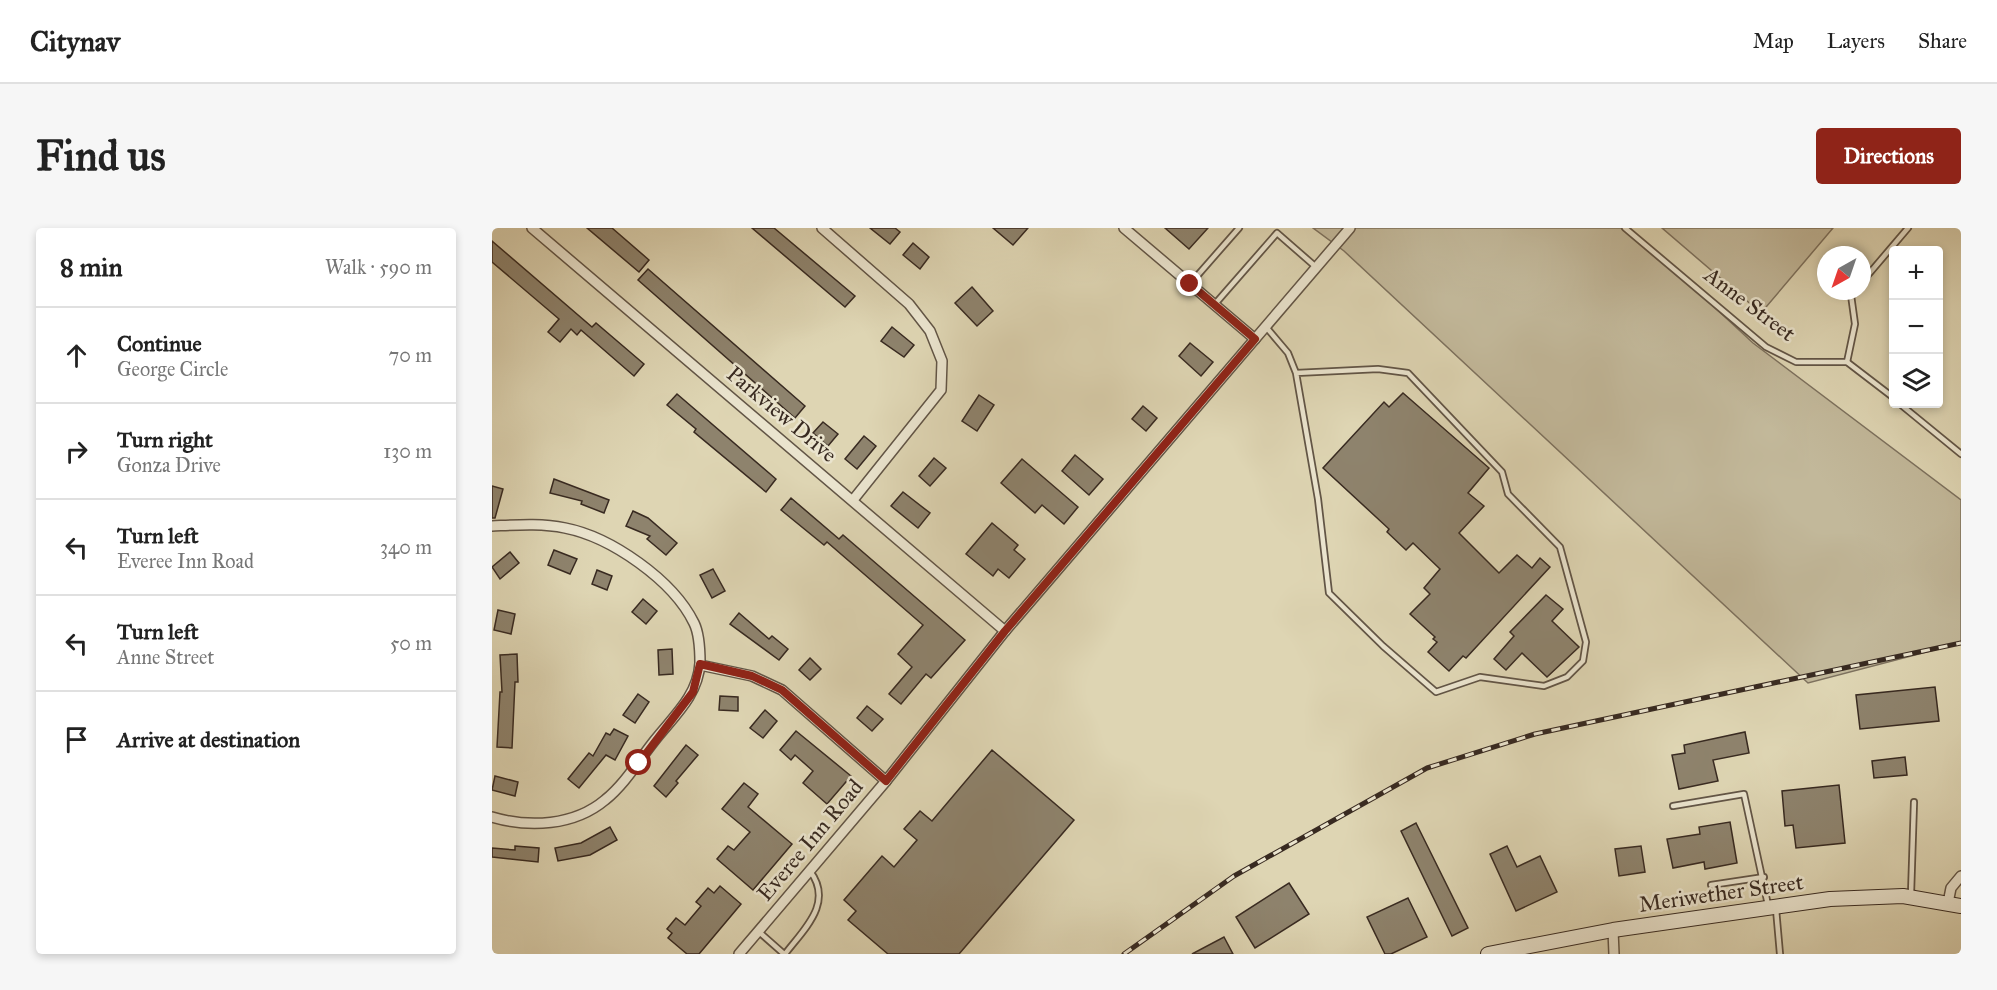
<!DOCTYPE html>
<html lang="en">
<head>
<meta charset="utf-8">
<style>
  :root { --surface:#fff; --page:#f6f6f6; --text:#222; --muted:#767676; --line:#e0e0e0; --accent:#8f2418 }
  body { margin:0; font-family:"IM FELL Great Primer",serif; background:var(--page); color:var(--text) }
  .controls { position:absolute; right:18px; top:18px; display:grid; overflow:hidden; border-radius:6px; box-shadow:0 3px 9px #0003 }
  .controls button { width:54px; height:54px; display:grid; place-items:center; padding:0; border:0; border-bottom:2px solid var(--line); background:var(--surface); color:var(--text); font:30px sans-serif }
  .compass { position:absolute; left:1325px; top:18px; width:54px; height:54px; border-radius:50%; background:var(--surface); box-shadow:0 3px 9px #0003; rotate:220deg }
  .stop { position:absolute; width:18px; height:18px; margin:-14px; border:4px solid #8f2418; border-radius:50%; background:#fff }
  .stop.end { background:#8f2418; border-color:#fff; box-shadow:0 2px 6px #0008 }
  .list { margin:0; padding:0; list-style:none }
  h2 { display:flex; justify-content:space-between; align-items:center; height:78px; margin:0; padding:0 24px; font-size:26px }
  h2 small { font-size:20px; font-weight:400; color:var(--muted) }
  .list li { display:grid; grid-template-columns:39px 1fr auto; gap:18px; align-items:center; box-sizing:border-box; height:96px; padding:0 24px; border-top:2px solid var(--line) }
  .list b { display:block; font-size:22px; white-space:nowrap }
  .list p { margin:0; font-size:20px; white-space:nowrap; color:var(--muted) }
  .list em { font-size:20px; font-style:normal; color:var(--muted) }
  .icon { flex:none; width:33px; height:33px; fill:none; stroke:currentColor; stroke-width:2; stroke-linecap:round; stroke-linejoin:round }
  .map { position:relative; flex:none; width:1469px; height:726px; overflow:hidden; border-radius:6px }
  header { display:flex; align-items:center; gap:36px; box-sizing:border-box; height:84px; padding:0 30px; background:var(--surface); border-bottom:2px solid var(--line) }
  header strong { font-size:28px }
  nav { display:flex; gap:33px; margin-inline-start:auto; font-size:21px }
  .intro { display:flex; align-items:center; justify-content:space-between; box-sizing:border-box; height:144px; padding:0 36px }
  h1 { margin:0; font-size:42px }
  .button { padding:15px 27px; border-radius:6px; background:var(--accent); color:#fff; font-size:21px; font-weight:700 }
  main { display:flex; gap:36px; padding:0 36px }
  aside { flex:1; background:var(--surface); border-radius:6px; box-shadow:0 3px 9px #0003 }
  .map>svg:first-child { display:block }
  .green { fill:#c2b89a; stroke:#7d715e; stroke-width:1.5 }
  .building { fill:#8e836d; stroke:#382a21; stroke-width:1.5 }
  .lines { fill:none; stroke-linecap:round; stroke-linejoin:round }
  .lane-casing { stroke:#625546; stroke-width:8 }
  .street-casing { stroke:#625546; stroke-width:12 }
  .secondary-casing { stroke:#382a21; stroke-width:16 }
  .lane { stroke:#eae4ce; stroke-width:4.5 }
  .street { stroke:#eae4ce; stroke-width:9 }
  .secondary { stroke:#eae4ce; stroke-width:14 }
  .rail-casing { stroke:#382a21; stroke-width:5 }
  .rail { stroke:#eae4ce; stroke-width:3; stroke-dasharray:9; stroke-linecap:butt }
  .route { stroke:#8f2418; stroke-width:8 }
  .labels { text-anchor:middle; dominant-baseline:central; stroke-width:5; stroke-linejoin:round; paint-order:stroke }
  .street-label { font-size:22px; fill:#382a21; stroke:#eae4ce }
</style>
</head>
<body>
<header>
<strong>Citynav</strong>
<nav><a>Map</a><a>Layers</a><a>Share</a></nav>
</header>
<div class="intro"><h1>Find us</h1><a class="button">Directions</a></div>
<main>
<aside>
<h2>8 min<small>Walk · 590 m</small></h2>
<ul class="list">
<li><svg class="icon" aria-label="ahead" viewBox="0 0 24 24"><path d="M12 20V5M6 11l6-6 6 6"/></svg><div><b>Continue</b><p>George Circle</p></div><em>70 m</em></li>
<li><svg class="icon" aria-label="right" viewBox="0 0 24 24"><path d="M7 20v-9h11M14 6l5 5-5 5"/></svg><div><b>Turn right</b><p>Gonza Drive</p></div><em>130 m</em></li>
<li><svg class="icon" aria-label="left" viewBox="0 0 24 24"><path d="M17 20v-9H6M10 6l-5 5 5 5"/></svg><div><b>Turn left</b><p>Everee Inn Road</p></div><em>340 m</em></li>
<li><svg class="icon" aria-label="left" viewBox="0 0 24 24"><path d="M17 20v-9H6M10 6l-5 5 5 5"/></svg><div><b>Turn left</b><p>Anne Street</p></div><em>50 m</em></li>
<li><svg class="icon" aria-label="arrive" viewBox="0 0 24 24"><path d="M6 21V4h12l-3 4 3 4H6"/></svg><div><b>Arrive at destination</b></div></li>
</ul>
</aside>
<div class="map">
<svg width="1469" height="726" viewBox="0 0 1469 726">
  <rect width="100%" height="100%" fill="#ded5b3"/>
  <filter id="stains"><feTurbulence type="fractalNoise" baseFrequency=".00333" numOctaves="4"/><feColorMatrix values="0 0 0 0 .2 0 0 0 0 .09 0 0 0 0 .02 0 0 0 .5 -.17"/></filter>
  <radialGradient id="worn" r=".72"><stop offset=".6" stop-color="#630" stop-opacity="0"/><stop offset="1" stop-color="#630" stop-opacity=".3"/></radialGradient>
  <g class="green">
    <path d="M821 0H1137L1261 115 1469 272V415L1316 455 852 23Z"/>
    <path d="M1170 0H1341L1269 85Z"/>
  </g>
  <g class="building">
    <path d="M95 0H120L157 32 147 44Z"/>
    <path d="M260 0H282L363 68 353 79Z"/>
    <path d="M378 0H403L408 4 398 16Z"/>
    <path d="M501 0H536L521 17Z"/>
    <path d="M673 0H716L697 21Z"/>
    <path d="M0 13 100 99 104 95 152 136 142 148 89 102 85 107 79 101 68 114 56 104 67 91 0 34Z"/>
    <path d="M421 15 437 29 428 41 411 27Z"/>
    <path d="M156 41 313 178 303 190 146 52Z"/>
    <path d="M480 59 501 83 485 98 463 75Z"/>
    <path d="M400 99 422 117 412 129 389 113Z"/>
    <path d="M698 115 721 134 709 148 687 128Z"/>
    <path d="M911 165 997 240 976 265 992 278 967 305 1007 345 1025 327 1040 340 1048 330 1058 339 974 430 971 428 957 443 936 424 945 414 941 411 943 409 918 386 938 366 932 360 948 341 921 315 914 322 895 304 897 301 831 240 892 174 897 179Z"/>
    <path d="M185 166 284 251 274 264 202 204 204 201 175 177Z"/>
    <path d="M487 167 502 177 485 203 470 193Z"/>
    <path d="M651 178 665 190 654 203 640 191Z"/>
    <path d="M331 194 346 206 336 218 321 205Z"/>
    <path d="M372 208 384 218 365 241 353 231Z"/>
    <path d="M583 227 611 251 597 267 570 243Z"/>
    <path d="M442 230 454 240 438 258 427 248Z"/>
    <path d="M530 231 586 279 572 296 550 277 543 285 509 255Z"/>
    <path d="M62 251 117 272 112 285 89 276 90 273 58 265Z"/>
    <path d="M0 258 11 261 3 290H0Z"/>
    <path d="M411 264 438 285 426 300 399 278Z"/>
    <path d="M299 270 347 311 351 307 473 412 439 450 434 446 409 476 397 466 420 439 406 426 431 397 335 314 332 317 289 282Z"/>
    <path d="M141 283 156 290 185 315 174 327 155 311 158 308 134 298Z"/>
    <path d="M500 295 526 317 522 322 533 331 517 350 506 341 501 348 474 326Z"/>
    <path d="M62 322 85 331 78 346 56 337Z"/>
    <path d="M18 324 27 335 8 351 0 339Z"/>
    <path d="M221 341 233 363 220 370 208 347Z"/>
    <path d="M105 342 120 348 115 362 100 356Z"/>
    <path d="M1054 367 1071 381 1060 393 1087 419 1055 449 1030 425 1014 442 1002 431 1022 408 1018 404Z"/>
    <path d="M151 371 165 383 154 396 140 384Z"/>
    <path d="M6 382 23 386 19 406 2 402Z"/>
    <path d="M247 385 277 411 280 408 296 421 287 432 238 396Z"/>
    <path d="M180 421 181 446 167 447 166 422Z"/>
    <path d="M25 426 26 454H23L20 520 5 519 8 464H10L8 427Z"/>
    <path d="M318 430 329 441 318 452 307 442Z"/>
    <path d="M1443 459 1447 493 1368 501 1364 467Z"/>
    <path d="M146 466 157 474 143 495 131 487Z"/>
    <path d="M228 468 246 469V483L227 482Z"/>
    <path d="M375 478 391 491 380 503 365 490Z"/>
    <path d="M273 482 285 493 271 510 258 500Z"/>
    <path d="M122 501 136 508 123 532 114 527 87 560 76 551 97 525 101 528 114 505 118 507Z"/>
    <path d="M304 503 359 548 335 576 311 555 321 543 303 527 299 532 288 522Z"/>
    <path d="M1253 504 1257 525 1221 532 1226 553 1187 561 1180 527 1193 525 1192 517Z"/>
    <path d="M194 517 206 527 184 553 186 555 174 569 162 558Z"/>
    <path d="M500 522 582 592 467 726H396L356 692 364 683 352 672 390 628 402 639 425 612 412 601 428 583 440 593Z"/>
    <path d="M1413 529 1415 547 1382 550 1380 533Z"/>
    <path d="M3 548 26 554 23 568 0 562Z"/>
    <path d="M252 555 266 566 256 579 300 616 261 662 225 631 236 618 242 622 258 604 230 581Z"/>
    <path d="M1347 557 1353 615 1304 620 1301 597 1293 598 1290 563Z"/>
    <path d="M1238 594 1245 635 1213 641 1212 634 1181 640 1175 611 1208 606 1207 599Z"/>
    <path d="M924 595 976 700 960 708 909 603Z"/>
    <path d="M118 599 125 612 98 627 66 633 63 620 89 615Z"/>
    <path d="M23 618 47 620 46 634 0 629V620L23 622Z"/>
    <path d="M1015 618 1025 639 1048 628 1065 664 1024 683 998 626Z"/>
    <path d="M1149 618 1153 644 1127 648 1123 621Z"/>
    <path d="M797 655 817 686 763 720 744 689Z"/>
    <path d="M228 658 249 676 207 726H195L176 710 180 705 175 701 184 690 193 697 209 678 204 674 216 660 222 665Z"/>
    <path d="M916 670 935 709 899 726H893L875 689Z"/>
    <path d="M732 709 741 726H700Z"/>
  </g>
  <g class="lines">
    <g class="lane-casing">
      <g id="lane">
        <path d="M1133 0 1274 119 1304 134H1355L1402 170"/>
        <path d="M1370 54 1416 0"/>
        <path d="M698 56 747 0"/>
        <path d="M723 76 785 5 824 39"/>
        <path d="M774 99 796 125 804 145 826 271 837 365 891 418 944 464 988 449 1052 458 1075 449 1091 433 1094 414 1068 319 1016 266 1010 244 916 145 886 141 804 145"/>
        <path d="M1355 134 1363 96 1359 67 1362 63"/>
        <path d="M1408 176 1469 226"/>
        <path d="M1181 578 1252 566 1276 677"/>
        <path d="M1219 657 1272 649"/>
        <path d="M1419 666 1422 574"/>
        <path d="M1284 681 1288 726"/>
        <path d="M266 703 292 726"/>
        <path d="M293 726C312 701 342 675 318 643"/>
      </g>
    </g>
    <g class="street-casing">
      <g id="street">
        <path d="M40 0 513 403"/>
        <path d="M330 0 417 76 438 103 450 133 449 162 361 272"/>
        <path d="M632 0 763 111"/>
        <path d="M0 298C24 297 49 295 73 300 119 309 181 352 202 395 207 405 208 423 208 435 206 468 181 489 163 512 147 532 133 556 113 572 82 598 37 600 0 589"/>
        <path d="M208 437 260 448 290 462 394 553"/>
        <path d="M1456 675 1459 660 1469 648"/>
        <path d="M1121 702 1122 726"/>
        <path d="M247 726 394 553 513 403 858 0"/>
      </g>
    </g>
    <g class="secondary-casing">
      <path id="secondary" d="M996 726 1121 702 1338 671 1411 668 1469 678"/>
    </g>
    <use href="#lane" class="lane"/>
    <use href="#street" class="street"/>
    <use href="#secondary" class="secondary"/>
    <g class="rail-casing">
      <path id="rail" d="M632 726 742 648 935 540 1043 506 1469 415"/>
    </g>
    <use href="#rail" class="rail"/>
  </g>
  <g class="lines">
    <path class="route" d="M147 535 201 464 208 436 260 448 290 462 394 553 513 403 763 111 698 56"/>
  </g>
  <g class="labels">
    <g class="street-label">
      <text transform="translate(1258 76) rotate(37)">Anne Street</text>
      <text transform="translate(290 186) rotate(40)">Parkview Drive</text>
      <text transform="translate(318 612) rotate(-50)">Everee Inn Road</text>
      <text transform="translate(1229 665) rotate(-8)">Meriwether Street</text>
    </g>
  </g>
  <rect width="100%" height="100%" filter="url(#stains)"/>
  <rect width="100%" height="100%" fill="url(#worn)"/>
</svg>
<div class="controls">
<button>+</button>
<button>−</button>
<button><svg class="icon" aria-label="layers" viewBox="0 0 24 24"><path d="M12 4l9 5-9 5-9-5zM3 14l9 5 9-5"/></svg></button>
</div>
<svg class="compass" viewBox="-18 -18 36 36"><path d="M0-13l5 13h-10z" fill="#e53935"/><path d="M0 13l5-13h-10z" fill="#767676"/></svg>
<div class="stop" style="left:147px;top:535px"></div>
<div class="stop end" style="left:698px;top:56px"></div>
</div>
</main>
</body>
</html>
